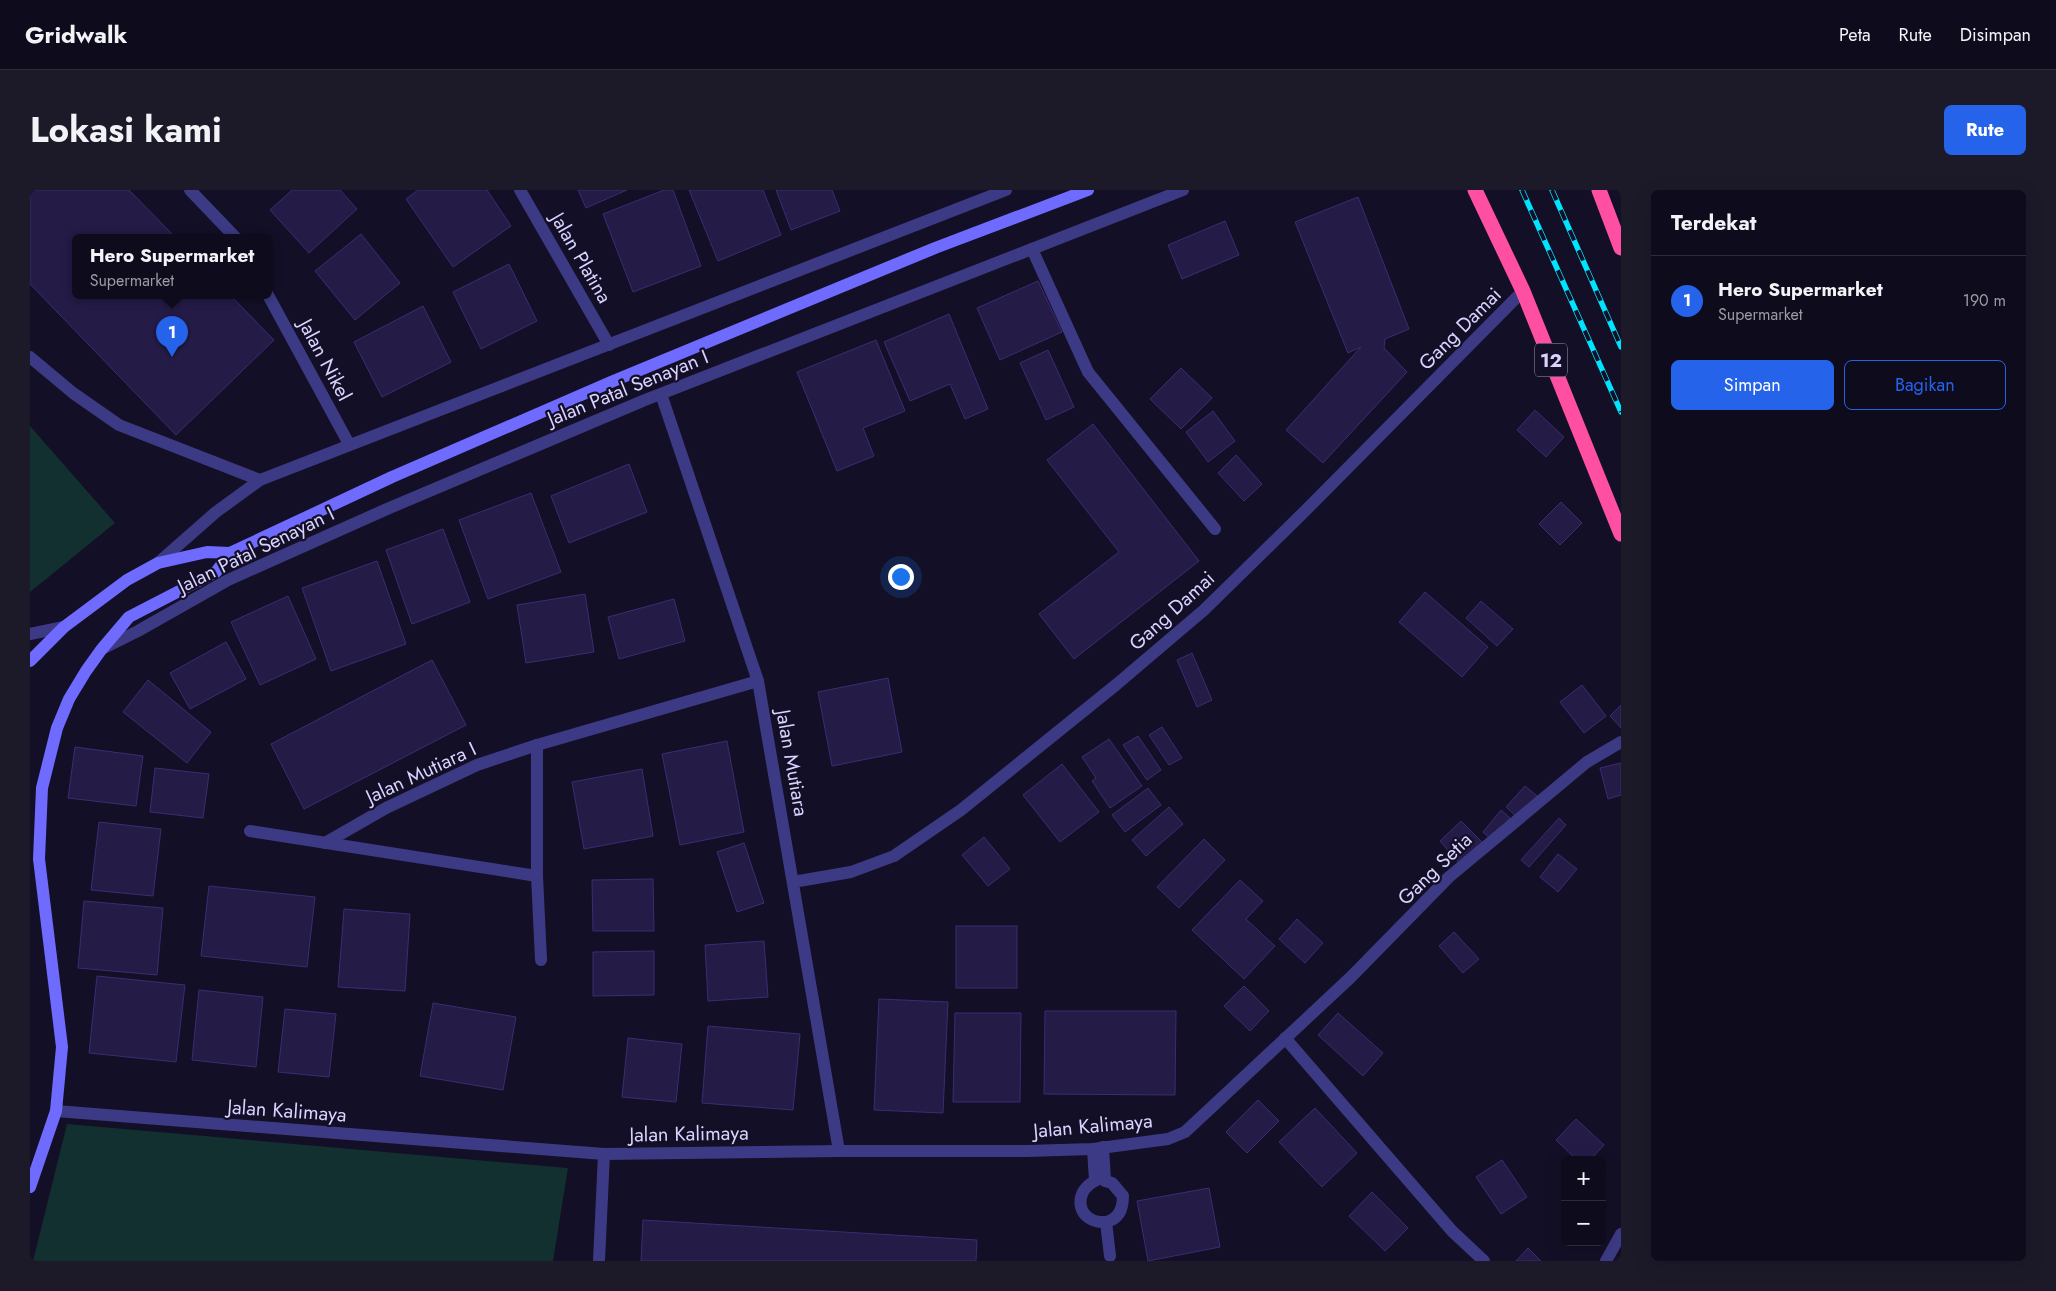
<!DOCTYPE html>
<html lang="id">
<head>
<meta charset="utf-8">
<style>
  :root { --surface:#0e0b1c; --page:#1c1929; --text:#f1f3f6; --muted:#9b9ba3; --line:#2e2b3b; --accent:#2563eb }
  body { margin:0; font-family:Jost,sans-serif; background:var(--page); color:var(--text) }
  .controls { position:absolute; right:15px; bottom:15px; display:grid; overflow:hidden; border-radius:8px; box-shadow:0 5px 20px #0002 }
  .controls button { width:45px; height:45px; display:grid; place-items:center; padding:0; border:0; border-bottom:1px solid var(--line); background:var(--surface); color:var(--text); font:25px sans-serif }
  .you { position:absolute; left:870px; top:386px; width:18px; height:18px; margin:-12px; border:4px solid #fff; border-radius:50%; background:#1a73e8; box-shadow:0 0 0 8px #1a73e833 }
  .badge { display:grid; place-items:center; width:32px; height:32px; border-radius:50%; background:var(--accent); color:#fff; font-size:16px; font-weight:700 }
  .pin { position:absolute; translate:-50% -41px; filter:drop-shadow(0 1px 2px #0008) }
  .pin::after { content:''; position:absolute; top:26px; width:18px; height:15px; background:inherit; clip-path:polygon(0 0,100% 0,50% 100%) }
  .popup { position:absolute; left:42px; top:44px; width:200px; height:65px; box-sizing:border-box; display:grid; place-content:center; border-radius:8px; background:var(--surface); filter:drop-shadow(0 1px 4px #0005); font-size:16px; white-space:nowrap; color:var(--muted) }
  .popup b { font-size:19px; color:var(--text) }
  .popup::after { content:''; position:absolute; left:50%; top:100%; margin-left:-10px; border:10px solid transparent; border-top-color:var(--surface) }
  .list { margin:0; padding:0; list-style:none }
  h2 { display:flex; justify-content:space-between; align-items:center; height:65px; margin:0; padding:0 20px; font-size:21px }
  h2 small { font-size:16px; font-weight:400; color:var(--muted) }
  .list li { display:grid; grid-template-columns:32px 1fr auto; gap:15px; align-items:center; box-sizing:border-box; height:90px; padding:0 20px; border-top:1px solid var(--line) }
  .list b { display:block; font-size:19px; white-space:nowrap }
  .list p { margin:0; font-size:16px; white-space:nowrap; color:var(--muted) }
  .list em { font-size:16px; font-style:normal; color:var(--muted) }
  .actions { display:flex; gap:10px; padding:15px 20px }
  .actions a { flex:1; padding:11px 0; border:1px solid var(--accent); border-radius:8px; text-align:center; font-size:18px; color:var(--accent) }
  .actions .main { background:var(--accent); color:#fff }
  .map { position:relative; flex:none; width:1591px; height:1071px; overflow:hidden; border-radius:8px }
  header { display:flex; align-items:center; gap:30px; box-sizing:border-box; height:70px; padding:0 25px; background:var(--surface); border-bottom:1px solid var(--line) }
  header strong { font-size:24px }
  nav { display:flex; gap:28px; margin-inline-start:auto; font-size:18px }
  .intro { display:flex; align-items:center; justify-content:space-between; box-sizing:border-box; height:120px; padding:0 30px }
  h1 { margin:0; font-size:35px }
  .button { padding:12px 22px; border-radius:8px; background:var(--accent); color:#fff; font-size:18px; font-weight:700 }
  main { display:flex; gap:30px; padding:0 30px }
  aside { flex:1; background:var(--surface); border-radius:8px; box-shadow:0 5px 20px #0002 }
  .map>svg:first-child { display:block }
  .green { fill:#12302f }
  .building { fill:#241b47; stroke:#3b2d73 }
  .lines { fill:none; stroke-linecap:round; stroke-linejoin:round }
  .lane { stroke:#3d3a85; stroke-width:12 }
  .street { stroke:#3d3a85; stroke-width:12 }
  .secondary { stroke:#6f6bff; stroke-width:12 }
  .highway { stroke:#ff4fa3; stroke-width:15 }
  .rail-casing { stroke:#00e5ff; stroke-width:5.5 }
  .rail { stroke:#130f26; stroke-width:4; stroke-dasharray:11; stroke-linecap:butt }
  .labels { text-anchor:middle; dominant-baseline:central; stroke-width:4.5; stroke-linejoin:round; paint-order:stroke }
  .shield { fill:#130f26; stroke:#9e99be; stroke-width:1 }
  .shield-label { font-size:19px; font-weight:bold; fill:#d9d4ff }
  .street-label { font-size:20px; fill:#d9d4ff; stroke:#130f26 }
</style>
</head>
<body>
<header>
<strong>Gridwalk</strong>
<nav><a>Peta</a><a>Rute</a><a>Disimpan</a></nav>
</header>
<div class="intro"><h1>Lokasi kami</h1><a class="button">Rute</a></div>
<main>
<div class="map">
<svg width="1591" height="1071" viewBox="0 0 1591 1071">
  <rect width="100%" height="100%" fill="#130f26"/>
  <g class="green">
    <path d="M0 236 85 333 0 402Z"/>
    <path d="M37 934 538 978 523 1071H3Z"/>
  </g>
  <g class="building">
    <path d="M0 0H99L146 48H46V106H201L244 150 146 245 0 94Z"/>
    <path d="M262 0H310L327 19 279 63 240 20Z"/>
    <path d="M388 0H457L481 36 423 77 376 9Z"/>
    <path d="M548 0H597L556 18Z"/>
    <path d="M634 0H643L671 76 603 102 573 24Z"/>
    <path d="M659 0H733L751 45 688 71Z"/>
    <path d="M746 0H802L810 21 761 40Z"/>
    <path d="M1328 7 1379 139 1355 149 1354 158 1377 182 1293 273 1256 240 1331 157 1318 163 1265 32Z"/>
    <path d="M1195 31 1209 65 1152 89 1138 55Z"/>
    <path d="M331 44 370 93 325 130 285 81Z"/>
    <path d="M479 74 507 131 451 159 423 102Z"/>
    <path d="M1008 91 1032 142 970 170 947 118Z"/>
    <path d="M393 116 421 172 352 207 324 152Z"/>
    <path d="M919 124 958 219 935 229 920 194 880 211 854 152Z"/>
    <path d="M846 150 875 221 833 238 844 266 807 281 767 182Z"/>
    <path d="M1018 160 1044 217 1016 230 990 173Z"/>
    <path d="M1151 178 1182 208 1151 239 1120 209Z"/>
    <path d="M1505 220 1534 247 1516 267 1487 240Z"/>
    <path d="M1183 221 1205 251 1178 272 1156 242Z"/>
    <path d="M1063 234 1169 371 1044 469 1009 424 1089 362 1017 270Z"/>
    <path d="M1206 265 1232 294 1214 311 1188 283Z"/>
    <path d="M599 274 617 322 539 353 521 306Z"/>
    <path d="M501 303 531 382 458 409 429 330Z"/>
    <path d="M1531 312 1552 333 1530 355 1509 334Z"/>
    <path d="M413 339 440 412 382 434 356 360Z"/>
    <path d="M347 371 376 454 301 481 272 398Z"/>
    <path d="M1395 402 1458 457 1432 487 1369 432Z"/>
    <path d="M555 404 564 462 496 473 487 415Z"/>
    <path d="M258 406 286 469 230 495 201 432Z"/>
    <path d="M644 409 655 451 589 469 578 427Z"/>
    <path d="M1451 411 1483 439 1467 456 1436 428Z"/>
    <path d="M196 452 216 489 160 519 140 483Z"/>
    <path d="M1162 463 1182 510 1167 517 1147 470Z"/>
    <path d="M402 470 436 535 274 619 241 554Z"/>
    <path d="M858 488 872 562 802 576 788 502Z"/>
    <path d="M118 490 181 542 157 573 93 522Z"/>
    <path d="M1552 495 1576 526 1554 543 1530 512Z"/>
    <path d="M1591 515V538L1580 526Z"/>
    <path d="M1132 537 1152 568 1139 575 1119 545Z"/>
    <path d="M1108 546 1131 580 1117 590 1093 555Z"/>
    <path d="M1079 549 1112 596 1080 618 1062 591 1066 588 1052 567Z"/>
    <path d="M697 551 714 642 650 655 632 564Z"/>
    <path d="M45 557 113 566 106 616 38 608Z"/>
    <path d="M1591 573V605L1578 609 1570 578Z"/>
    <path d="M1032 574 1069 622 1030 652 993 605Z"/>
    <path d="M125 578 179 584 173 628 120 622Z"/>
    <path d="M612 579 623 646 554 659 542 592Z"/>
    <path d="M1495 596 1507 606 1487 627 1476 617Z"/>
    <path d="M1118 598 1131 615 1095 642 1082 625Z"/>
    <path d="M1139 617 1153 634 1116 666 1102 650Z"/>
    <path d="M1471 620 1480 628 1462 650 1453 642Z"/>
    <path d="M1529 628 1536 635 1499 677 1491 670Z"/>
    <path d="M1431 631 1452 652 1429 673 1410 651Z"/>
    <path d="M69 632 131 639 123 706 61 700Z"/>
    <path d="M954 647 980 679 958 696 932 665Z"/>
    <path d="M1174 649 1195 670 1149 718 1127 697Z"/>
    <path d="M714 653 734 713 707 722 687 662Z"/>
    <path d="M1528 664 1547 679 1528 702 1510 687Z"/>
    <path d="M623 689 624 741H563L562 690Z"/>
    <path d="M1210 690 1233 711 1216 729 1245 756 1214 789 1162 740Z"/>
    <path d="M179 696 285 707 277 777 171 766Z"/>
    <path d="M54 711 133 718 127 785 48 778Z"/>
    <path d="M314 719 380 724 375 801 308 797Z"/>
    <path d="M1267 729 1293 753 1275 773 1249 749Z"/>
    <rect x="926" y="736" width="61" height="62"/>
    <path d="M1424 742 1449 769 1433 783 1409 756Z"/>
    <path d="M734 751 738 807 678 811 675 755Z"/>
    <path d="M624 761V805L563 806V762Z"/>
    <path d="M67 786 155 795 146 872 59 863Z"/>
    <path d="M1214 796 1239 821 1220 841 1194 816Z"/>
    <path d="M169 800 233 807 226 877 162 870Z"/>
    <path d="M849 809 918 812 913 923 844 920Z"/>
    <path d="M403 813 486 827 473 900 390 886Z"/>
    <path d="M255 819 306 824 299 887 248 882Z"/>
    <path d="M1015 821H1146L1145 905 1014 904Z"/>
    <path d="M925 823H991L990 912H923Z"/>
    <path d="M1308 823 1353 863 1333 886 1288 845Z"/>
    <path d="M678 836 770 844 763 920 672 913Z"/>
    <path d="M598 848 652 854 646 912 592 907Z"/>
    <path d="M1228 910 1249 931 1217 963 1196 942Z"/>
    <path d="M1285 918 1327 963 1292 997 1249 952Z"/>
    <path d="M1546 929 1574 955 1560 970H1547L1526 950Z"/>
    <path d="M1472 970 1497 1007 1471 1024 1446 987Z"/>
    <path d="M1179 998 1190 1057 1118 1071 1107 1011Z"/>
    <path d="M1342 1002 1378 1038 1355 1061 1319 1026Z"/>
    <path d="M613 1030 947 1050 946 1071H611Z"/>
    <path d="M1498 1058 1511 1071H1486Z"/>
  </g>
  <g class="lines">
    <g class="lane">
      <path d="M1073 957 1075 991 1082 993 1093 1006C1093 1018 1089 1029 1076 1032L1080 1066"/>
      <path d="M1063 959 1065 991C1041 1003 1048 1034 1076 1032"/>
      <path d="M569 1071 574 964"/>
    </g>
    <g class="street">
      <path d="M160 0 206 48"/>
      <path d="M490 0 579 155"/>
      <path d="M1002 59 1058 182 1185 339"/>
      <path d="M238 105 319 254"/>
      <path d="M0 167 43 203 89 235 230 290"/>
      <path d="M631 204 728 491 809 961"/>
      <path d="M128 373 186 322 230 290 976 0"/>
      <path d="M0 444 34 437"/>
      <path d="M72 459 108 441 198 390 357 319 615 210 1153 0"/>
      <path d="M220 641 507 686"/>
      <path d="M295 653 356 618 447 575 507 555"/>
      <path d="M763 692 821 682 864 666 931 620 1087 494 1174 420 1276 320 1493 101"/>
      <path d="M511 770 507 686V555L728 491"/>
      <path d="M1255 848 1422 1041 1454 1071"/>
      <path d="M26 921 574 964 809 961H997L1063 959 1138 949 1155 942 1184 915 1321 787 1419 687 1557 572 1591 552"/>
      <path d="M1576 1071 1591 1044"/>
    </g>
    <g class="secondary">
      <path d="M0 471 34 437 97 390 128 373 177 362 200 363 362 287 581 192 905 58 1058 0"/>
      <path d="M0 997 26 921 32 857 9 669 12 598 27 538 39 509 56 481 71 460 99 427 186 382 200 363"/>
    </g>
    <g class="highway">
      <path d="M1445 0 1493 101 1591 344"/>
      <path d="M1569 0 1591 58"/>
    </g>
    <g class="rail-casing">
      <g id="rail">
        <path d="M1492 0 1591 222"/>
        <path d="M1522 0 1591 157"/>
      </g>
    </g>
    <use href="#rail" class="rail"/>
  </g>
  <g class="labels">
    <rect class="shield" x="1505" y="153.5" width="32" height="33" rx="4"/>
    <g class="shield-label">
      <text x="1521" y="170">12</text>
    </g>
    <g class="street-label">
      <text transform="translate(551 68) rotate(60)">Jalan Platina</text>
      <text transform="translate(1430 139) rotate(-45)">Gang Damai</text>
      <text transform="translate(295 170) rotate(62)">Jalan Nikel</text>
      <text transform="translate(598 198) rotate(-22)">Jalan Patal Senayan I</text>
      <text transform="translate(226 360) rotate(-26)">Jalan Patal Senayan I</text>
      <text transform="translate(1142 421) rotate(-42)">Gang Damai</text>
      <text transform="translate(762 573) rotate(80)">Jalan Mutiara</text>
      <text transform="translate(391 583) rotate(-25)">Jalan Mutiara I</text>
      <text transform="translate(1405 679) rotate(-44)">Gang Setia</text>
      <text transform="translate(257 921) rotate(4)">Jalan Kalimaya</text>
      <text transform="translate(1063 936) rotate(-5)">Jalan Kalimaya</text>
      <text transform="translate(659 944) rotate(-1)">Jalan Kalimaya</text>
    </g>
  </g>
</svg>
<div class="controls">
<button>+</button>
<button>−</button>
</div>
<div class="you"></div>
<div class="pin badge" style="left:142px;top:167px">1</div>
<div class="popup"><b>Hero Supermarket</b>Supermarket</div>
</div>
<aside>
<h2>Terdekat<small></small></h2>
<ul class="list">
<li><span class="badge">1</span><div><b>Hero Supermarket</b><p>Supermarket</p></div><em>190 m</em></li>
</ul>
<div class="actions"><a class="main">Simpan</a><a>Bagikan</a></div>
</aside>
</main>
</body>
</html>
